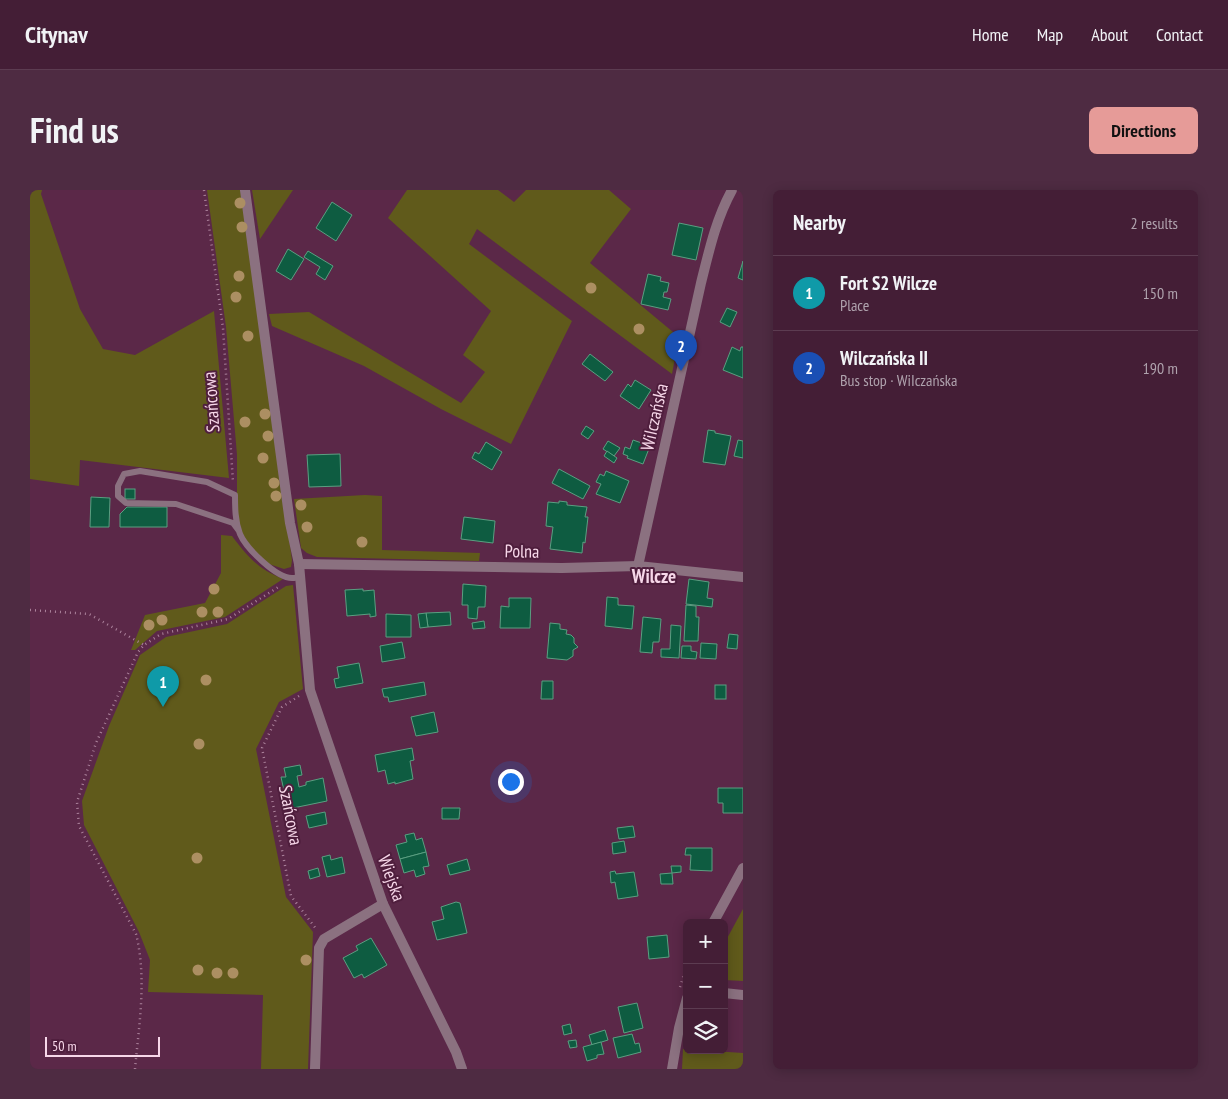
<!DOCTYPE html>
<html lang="en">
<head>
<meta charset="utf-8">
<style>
  :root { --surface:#441e36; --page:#4e2b42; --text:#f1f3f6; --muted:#afa2ad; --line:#5c3c51; --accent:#e69b98 }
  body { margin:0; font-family:"PT Sans Narrow",sans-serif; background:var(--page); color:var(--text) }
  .controls { position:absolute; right:15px; bottom:15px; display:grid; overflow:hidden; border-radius:8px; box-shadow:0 2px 12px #0003 }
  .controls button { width:45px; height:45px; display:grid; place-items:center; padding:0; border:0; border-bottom:1px solid var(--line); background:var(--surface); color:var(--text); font:25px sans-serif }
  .scale { position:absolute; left:15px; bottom:12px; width:115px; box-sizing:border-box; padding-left:5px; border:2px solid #f7d7e9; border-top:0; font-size:14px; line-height:18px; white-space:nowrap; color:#f7d7e9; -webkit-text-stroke:4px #4f1e3d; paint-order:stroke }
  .you { position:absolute; left:480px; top:591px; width:18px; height:18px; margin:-12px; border:4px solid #fff; border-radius:50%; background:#1a73e8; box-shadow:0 0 0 8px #1a73e833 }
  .badge { display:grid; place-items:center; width:32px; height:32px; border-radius:50%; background:var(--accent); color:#fff; font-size:16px; font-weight:700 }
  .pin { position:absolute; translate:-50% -41px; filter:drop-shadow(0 1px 2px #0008) }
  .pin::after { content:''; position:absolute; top:26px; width:18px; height:15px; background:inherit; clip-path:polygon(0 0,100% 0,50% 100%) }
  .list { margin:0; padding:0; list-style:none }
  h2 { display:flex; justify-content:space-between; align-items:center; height:65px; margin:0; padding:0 20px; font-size:21px }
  h2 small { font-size:16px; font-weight:400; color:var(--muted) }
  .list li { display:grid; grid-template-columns:32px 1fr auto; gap:15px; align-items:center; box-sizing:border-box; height:75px; padding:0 20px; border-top:1px solid var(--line) }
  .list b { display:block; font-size:19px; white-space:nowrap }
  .list p { margin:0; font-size:16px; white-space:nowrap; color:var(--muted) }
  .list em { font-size:16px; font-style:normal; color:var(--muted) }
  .icon { flex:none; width:28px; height:28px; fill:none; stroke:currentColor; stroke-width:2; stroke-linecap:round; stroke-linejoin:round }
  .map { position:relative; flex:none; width:713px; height:879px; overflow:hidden; border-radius:8px }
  header { display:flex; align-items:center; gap:30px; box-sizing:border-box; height:70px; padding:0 25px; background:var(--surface); border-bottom:1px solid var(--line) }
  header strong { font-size:24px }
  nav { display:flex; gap:28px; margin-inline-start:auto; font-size:18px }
  .intro { display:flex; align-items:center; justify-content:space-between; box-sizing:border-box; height:120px; padding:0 30px }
  h1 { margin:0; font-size:35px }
  .button { padding:12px 22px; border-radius:8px; background:var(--accent); color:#111; font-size:18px; font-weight:700 }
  main { display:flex; gap:30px; padding:0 30px }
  aside { flex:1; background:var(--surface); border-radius:8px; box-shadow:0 2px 12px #0003 }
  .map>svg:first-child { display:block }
  .green { fill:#605a1b }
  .building { fill:#0e5c41; stroke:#5a9f81 }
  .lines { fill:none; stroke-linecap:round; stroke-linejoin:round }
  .path { stroke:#ac839c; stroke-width:2.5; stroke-dasharray:1 4; stroke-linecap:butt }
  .service { stroke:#8b7180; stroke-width:6 }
  .minor { stroke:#8b7180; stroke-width:10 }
  .tree { fill:#ac8f62 }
  .labels { text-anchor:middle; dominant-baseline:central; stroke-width:4; stroke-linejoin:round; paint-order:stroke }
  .street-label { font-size:18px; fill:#f7d7e9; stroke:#4f1e3d }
  .neighbourhood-label { font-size:19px; font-weight:bold; fill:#f7d7e9; stroke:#4f1e3d }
</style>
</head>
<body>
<header>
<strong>Citynav</strong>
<nav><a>Home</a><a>Map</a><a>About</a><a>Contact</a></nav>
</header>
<div class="intro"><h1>Find us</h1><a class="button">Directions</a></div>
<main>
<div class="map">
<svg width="713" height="879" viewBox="0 0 713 879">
  <rect width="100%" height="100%" fill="#5b2848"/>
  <g class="green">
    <path d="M0 0H12L11 4 50 119 73 159 105 165 184 121 199 288 50 270 49 296 0 289Z"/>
    <path d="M177 0H211L262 370 261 377 254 379 239 374 224 361 212 345 207 325V265L196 137Z"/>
    <path d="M222 0H263L230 49Z"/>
    <path d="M377 0H468L484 12 496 0H579L601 19 560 73 649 147 642 184 447 39 439 54 542 131 481 254 411 219 334 176 242 136 239 124 279 122 431 213 455 182 433 165 461 121 358 28Z"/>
    <path d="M335 305 352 306V360L450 363 449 371 287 367 277 363 271 358 264 309Z"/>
    <path d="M191 345 202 346C218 367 228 379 253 389L195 427 127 441 105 460H101L115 425 175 413 191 383Z"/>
    <path d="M263 395 273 499 249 512 226 559 256 707 283 742 278 879H231L233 805 118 802 120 770 109 742 54 635 52 611 79 536 110 465 136 447 197 434 256 396Z"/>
    <path d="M713 719V791L694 790V754Z"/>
    <path d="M653 859 713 863V879H652Z"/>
  </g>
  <g class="building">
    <path d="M302 12 322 25 306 51 286 38Z"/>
    <path d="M649 33 673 38 666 70 642 65Z"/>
    <path d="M258 59 274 69 261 90 246 81Z"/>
    <path d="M278 61 303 76 295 90 286 84 290 77 274 67Z"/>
    <path d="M713 71V90L708 88Z"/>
    <path d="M618 84 631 87 630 91 639 93 637 102H634L633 107 641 109 638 120 611 114Z"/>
    <path d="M697 118 707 122 700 137 690 132Z"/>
    <path d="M702 157 710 161 711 157H713V188L693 180Z"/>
    <path d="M560 164 583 182 575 191 552 174Z"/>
    <path d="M605 190 621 200 609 219 590 206 598 194 601 197Z"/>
    <path d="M556 236 564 241 558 249 551 244Z"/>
    <path d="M678 240 685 241V243L701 246 695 275 673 272Z"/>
    <path d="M603 250 620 256 613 274 597 268 598 266 593 264 595 257 600 259Z"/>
    <path d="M708 250 713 251V268L704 266Z"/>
    <path d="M578 251 590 258 584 266 573 259Z"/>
    <path d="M456 252 472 262 462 280 442 268 445 262 449 264Z"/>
    <path d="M577 261 587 268 584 273 574 266Z"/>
    <path d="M310 264 311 296 279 297 277 265Z"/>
    <path d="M529 279 560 296 553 309 522 293Z"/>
    <path d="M576 281 599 291 590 313 566 304 571 294 566 292 570 284 574 286Z"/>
    <rect x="95" y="299" width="10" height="10"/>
    <path d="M61 307 80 308 79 337H60Z"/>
    <path d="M529 311 537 312V315L557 317 555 327H558L555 353 553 352 552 363 520 359 523 337 516 336 518 312 529 313Z"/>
    <path d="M97 317H137V337H90V324Z"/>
    <path d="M434 327 465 331 463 353 431 349Z"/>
    <path d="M659 389 679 392 677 408 683 409 682 417 656 414Z"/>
    <path d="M433 394 456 396 455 417H448L447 429 438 428V415H432Z"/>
    <path d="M333 399V401L344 400 346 426 340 427V424L317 426 315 400Z"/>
    <path d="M577 407 588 408V415L604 416 602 439 575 436Z"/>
    <path d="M479 408H501L500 438H470L471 416 479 417Z"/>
    <path d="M656 415 666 416V427H669L668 451H654Z"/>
    <path d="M420 422 421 435 398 437 396 423Z"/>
    <path d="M396 423 398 437 390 438 388 424Z"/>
    <path d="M356 424 381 425V447H356Z"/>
    <path d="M613 427 631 429 629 452H623L622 463 610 462Z"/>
    <path d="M454 431 455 438 443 439 442 433Z"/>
    <path d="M520 433 530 434V439L537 440 536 444 541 445 544 448V453L548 457 543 460V466L537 470 517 468Z"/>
    <path d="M641 435 651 436 649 468 631 467V459H640Z"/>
    <path d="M699 444 708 445 707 459 697 458Z"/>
    <path d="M372 452 375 468 352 472 350 456Z"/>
    <path d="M671 453 687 454 686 469 670 468Z"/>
    <path d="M652 456H661V461L667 462 666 469 651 468Z"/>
    <path d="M329 473 333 493 306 498 304 489 309 488 307 477Z"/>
    <path d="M512 491H523V509H511Z"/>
    <path d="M394 492 396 505 359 512 358 507H354L352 499Z"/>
    <rect x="685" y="495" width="11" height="14"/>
    <path d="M404 522 408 542 386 546 381 527Z"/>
    <path d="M382 558 384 570 380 571 383 589 365 594V592L358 594 355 580 348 582 345 565Z"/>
    <path d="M270 575 272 585 267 586 269 597 276 595V592L293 588 297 611 263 618 261 609 256 610 251 587H256L254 578Z"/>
    <path d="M688 598H713V623H693V613H688Z"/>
    <path d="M412 618H430L429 629H412Z"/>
    <path d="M295 622 297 634 279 638 276 626Z"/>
    <path d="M603 636 605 647 589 649 587 638Z"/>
    <path d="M384 643 386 650 392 648 396 662 370 669 366 655 377 652 375 645Z"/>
    <path d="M594 651 596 662 583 664 582 653Z"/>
    <path d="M656 658H682V681L660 680 661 665H655Z"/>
    <path d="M396 662 399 676 393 677 395 684 386 687 384 680 374 683 370 669Z"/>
    <path d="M300 665 301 670 312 667 315 683 297 687 292 667Z"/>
    <path d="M437 669 440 680 420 685 417 675Z"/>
    <path d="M641 676H651V682L642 683Z"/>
    <path d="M288 678 290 686 280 689 278 681Z"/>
    <path d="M585 681 586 684 604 682 608 706 588 709 585 692 581 693 580 682Z"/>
    <path d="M642 683 643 694H631L630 684Z"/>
    <path d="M426 712 430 713 437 743 407 750 402 732 414 729 411 717Z"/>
    <path d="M637 745 639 767 619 769 617 747Z"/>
    <path d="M341 748 357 775 334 788 332 784 324 788 313 768 328 760 326 756Z"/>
    <path d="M607 813 613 838 594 843 588 817Z"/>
    <path d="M540 834 542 843 534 845 532 836Z"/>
    <path d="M575 840 578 850 562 855 559 845Z"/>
    <path d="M602 844 605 854 609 853 611 862 588 868 583 848Z"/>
    <path d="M546 850 547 857 540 858 538 851Z"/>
    <path d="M571 852 574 864 567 865V868L557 871 553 857Z"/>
  </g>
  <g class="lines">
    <g class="path">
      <path d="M174 0 193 138 203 292"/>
      <path d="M0 420 59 424 114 455"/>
      <path d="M269 506 252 517 232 558 261 706 287 740"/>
      <path d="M650 797 657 775"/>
      <path d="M105 879C109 835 117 788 106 744L49 636 47 612 66 553 108 462 114 455 131 444 198 429 250 396"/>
    </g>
    <path class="service" d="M209 341 203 333 146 314 96 313 88 306V296L94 284 110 281 177 292 205 305C205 317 205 331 210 344 216 358 246 388 262 388 265 388 268 387 270 387"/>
    <g class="minor">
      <path d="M215 0 260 333 269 374 280 500 353 714 426 862 432 879"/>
      <path d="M269 374 532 378 608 376 713 387"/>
      <path d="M608 376 671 93C679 61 686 29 702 0"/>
      <path d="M683 733 713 678"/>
      <path d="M694 803 713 805"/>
      <path d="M285 879 289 758 294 749 353 714"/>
      <path d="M642 879 649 838 657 808"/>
    </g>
  </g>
  <g class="tree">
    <circle cx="210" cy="13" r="5.5"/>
    <circle cx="212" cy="37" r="5.5"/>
    <circle cx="209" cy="86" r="5.5"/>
    <circle cx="561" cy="98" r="5.5"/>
    <circle cx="206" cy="107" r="5.5"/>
    <circle cx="609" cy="139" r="5.5"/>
    <circle cx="218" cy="146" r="5.5"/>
    <circle cx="235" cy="224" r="5.5"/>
    <circle cx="215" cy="232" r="5.5"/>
    <circle cx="238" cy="246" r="5.5"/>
    <circle cx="233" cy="268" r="5.5"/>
    <circle cx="244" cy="293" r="5.5"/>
    <circle cx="246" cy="306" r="5.5"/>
    <circle cx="271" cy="315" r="5.5"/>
    <circle cx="277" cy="337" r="5.5"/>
    <circle cx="332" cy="352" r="5.5"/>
    <circle cx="184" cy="399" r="5.5"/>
    <circle cx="172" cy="422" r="5.5"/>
    <circle cx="188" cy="422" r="5.5"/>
    <circle cx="132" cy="430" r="5.5"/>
    <circle cx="119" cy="435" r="5.5"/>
    <circle cx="176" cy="490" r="5.5"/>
    <circle cx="169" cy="554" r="5.5"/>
    <circle cx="167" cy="668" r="5.5"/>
    <circle cx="276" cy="770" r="5.5"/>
    <circle cx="168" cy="780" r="5.5"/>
    <circle cx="187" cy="783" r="5.5"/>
    <circle cx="203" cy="783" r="5.5"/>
  </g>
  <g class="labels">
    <g class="street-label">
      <text transform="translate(181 212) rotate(-94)">Szańcowa</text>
      <text transform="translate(624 227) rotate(-77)">WiIczańska</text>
      <text transform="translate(492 361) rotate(1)">Polna</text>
      <text transform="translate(261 625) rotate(79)">Szańcowa</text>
      <text transform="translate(362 688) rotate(70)">Wiejska</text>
    </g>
    <g class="neighbourhood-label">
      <text x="624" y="386">Wilcze</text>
    </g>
  </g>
</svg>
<div class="controls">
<button>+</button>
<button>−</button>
<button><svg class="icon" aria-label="layers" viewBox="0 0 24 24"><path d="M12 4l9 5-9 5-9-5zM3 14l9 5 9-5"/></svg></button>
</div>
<div class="scale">50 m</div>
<div class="you"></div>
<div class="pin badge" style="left:133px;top:517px;background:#0f9aa8">1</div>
<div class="pin badge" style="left:651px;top:181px;background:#1a4fb4">2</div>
</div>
<aside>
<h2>Nearby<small>2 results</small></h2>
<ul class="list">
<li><span class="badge" style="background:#0f9aa8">1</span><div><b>Fort S2 Wilcze</b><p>Place</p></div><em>150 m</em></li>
<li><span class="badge" style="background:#1a4fb4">2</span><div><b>Wilczańska II</b><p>Bus stop · WiIczańska</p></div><em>190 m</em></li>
</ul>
</aside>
</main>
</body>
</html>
